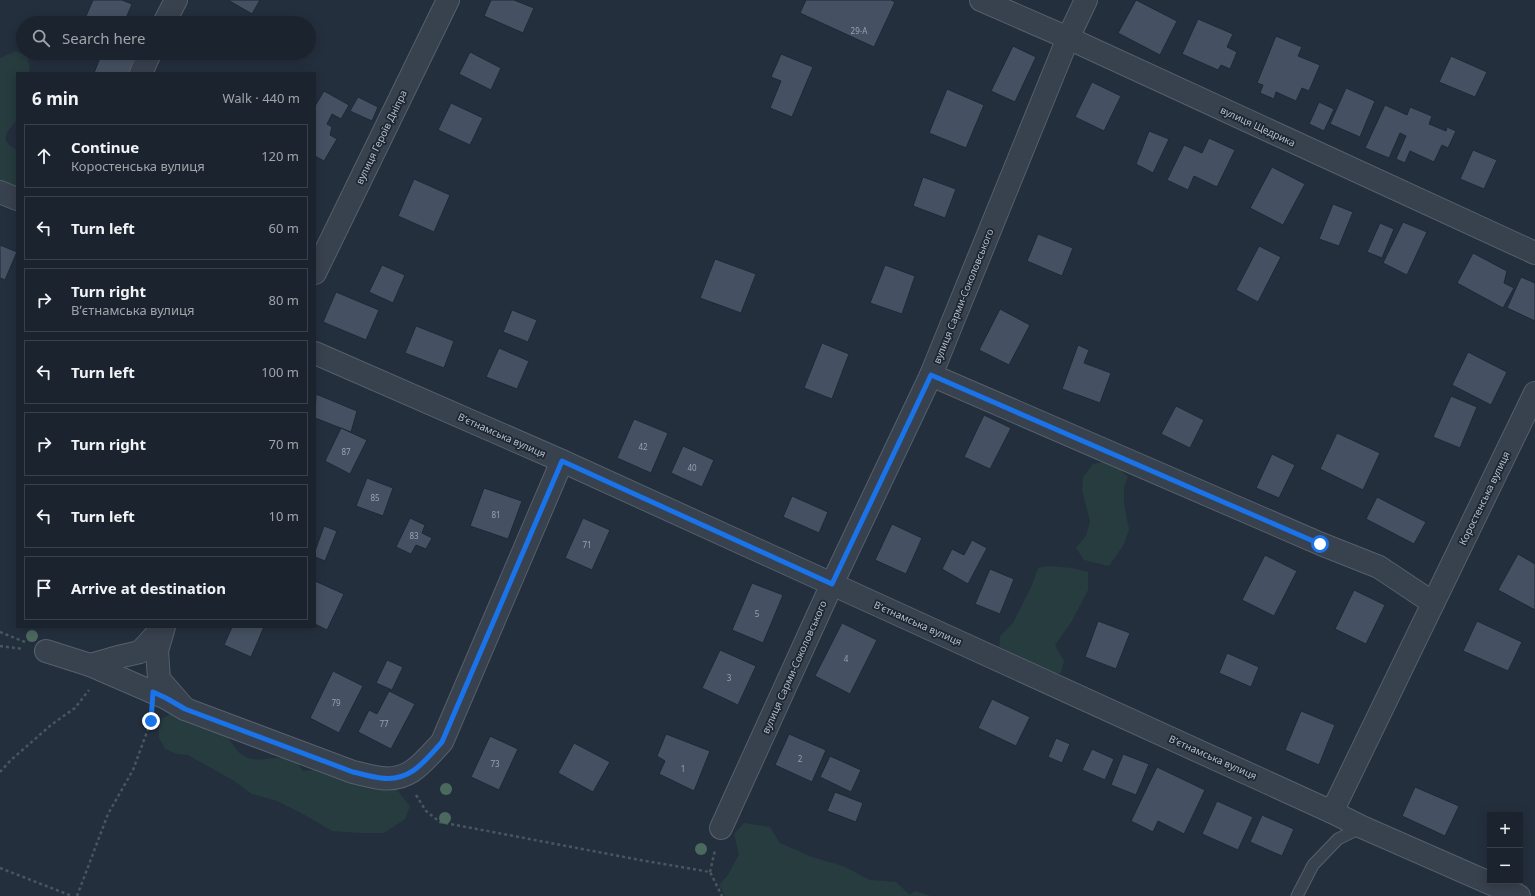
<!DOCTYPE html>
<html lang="en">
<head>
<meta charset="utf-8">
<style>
  :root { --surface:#1b232e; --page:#242b36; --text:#f1f3f6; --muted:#a0a4aa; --line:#39404a }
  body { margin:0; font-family:"Noto Sans",sans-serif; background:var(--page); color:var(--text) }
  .controls { position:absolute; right:12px; bottom:12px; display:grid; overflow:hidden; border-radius:0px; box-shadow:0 2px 10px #0003 }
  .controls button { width:36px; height:36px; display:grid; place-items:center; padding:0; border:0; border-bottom:1px solid var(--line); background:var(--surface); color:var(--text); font:20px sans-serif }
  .stop { position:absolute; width:12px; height:12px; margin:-9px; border:3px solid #1a73e8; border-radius:50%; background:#fff }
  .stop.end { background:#1a73e8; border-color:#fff; box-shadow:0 1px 4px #0008 }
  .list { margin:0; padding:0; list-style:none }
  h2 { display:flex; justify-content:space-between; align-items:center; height:52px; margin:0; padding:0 16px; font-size:17px }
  h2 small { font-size:13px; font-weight:400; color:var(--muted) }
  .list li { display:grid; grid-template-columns:26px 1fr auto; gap:12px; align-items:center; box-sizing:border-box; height:64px; margin:0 8px 8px; padding:0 8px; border:1px solid var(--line); border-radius:0px }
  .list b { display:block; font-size:15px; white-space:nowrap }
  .list p { margin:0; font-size:13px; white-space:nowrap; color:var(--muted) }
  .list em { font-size:13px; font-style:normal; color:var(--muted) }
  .icon { flex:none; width:22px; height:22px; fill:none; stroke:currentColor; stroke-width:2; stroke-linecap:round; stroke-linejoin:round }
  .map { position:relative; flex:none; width:1535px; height:896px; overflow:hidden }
  .search { position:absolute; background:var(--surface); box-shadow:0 2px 10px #0003; left:16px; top:16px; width:300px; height:44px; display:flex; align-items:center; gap:10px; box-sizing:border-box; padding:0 14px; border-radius:22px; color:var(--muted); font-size:15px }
  .panel { position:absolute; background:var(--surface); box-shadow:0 2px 10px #0003; left:16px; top:72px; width:300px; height:556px; border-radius:0px }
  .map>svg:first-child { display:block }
  .green { fill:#263c3f }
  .building { fill:#455162; stroke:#1f2835 }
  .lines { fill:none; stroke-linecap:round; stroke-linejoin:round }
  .service-casing { stroke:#565f6c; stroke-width:13 }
  .minor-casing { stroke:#565f6c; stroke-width:24 }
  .path { stroke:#44595c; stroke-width:2.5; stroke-dasharray:3 3; stroke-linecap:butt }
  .service { stroke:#38414e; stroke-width:11 }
  .minor { stroke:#38414e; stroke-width:22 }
  .tree { fill:#4b6a5d }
  .route { stroke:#1a73e8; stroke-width:5 }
  .labels { text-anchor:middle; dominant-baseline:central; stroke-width:3.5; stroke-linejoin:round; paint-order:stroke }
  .number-label { font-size:8px; fill:#98a1af }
  .street-label { font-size:10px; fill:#b4bcc9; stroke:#1d2633 }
</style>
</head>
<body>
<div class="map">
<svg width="1535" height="896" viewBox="0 0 1535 896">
  <rect width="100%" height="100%" fill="#242f3e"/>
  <g class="green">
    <path d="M16 51 27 56 30 68 29 73H17V120L7 132 5 139 9 145 17 150V188L0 183V58Z"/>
    <path d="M1111 461 1128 477 1124 487V504L1129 529 1124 544 1109 566 1084 560 1076 548 1086 536 1090 521 1082 490 1083 477 1093 464Z"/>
    <path d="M1047 566 1072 568 1088 572V590L1072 621 1055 645 1064 661 1061 673H1044L999 652 1000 636 1013 623 1031 587 1038 568Z"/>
    <path d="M170 714C182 717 210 722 220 729 230 736 233 750 244 756 254 762 263 759 274 758 280 757 288 759 295 760L303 771 320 769 397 790 410 806 405 819 384 833H360L332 831 303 814 277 801 252 794 234 781 188 755 177 754 165 749 159 738V721Z"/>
    <path d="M744 823 770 827 780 843 812 857 843 866 870 880 896 882 910 895 915 891 931 896H725L719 885 728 875 739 854 734 834Z"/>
  </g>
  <g class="building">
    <path d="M93 0H122L132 4 124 23H83Z"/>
    <path d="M228 0H260L252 14Z"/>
    <path d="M491 0H514L534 8 523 33 484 16Z"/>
    <path d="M806 0H891L895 2 874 47 800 13Z"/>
    <path d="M1136 0 1177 21 1160 55 1118 33Z"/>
    <path d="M1198 19 1233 34 1227 47 1237 52 1230 69 1221 65 1218 70 1182 54Z"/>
    <path d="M1276 36 1302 47 1298 56 1320 65 1309 91 1302 88 1296 101 1276 92 1274 99 1260 93 1263 85 1257 83Z"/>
    <path d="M1013 46 1036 57 1015 102 991 91Z"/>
    <path d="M470 52 501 68 491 90 459 74Z"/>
    <path d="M102 53H116L134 60 129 73H94Z"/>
    <path d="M781 54 813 67 792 117 770 108 781 81 771 77Z"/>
    <path d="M1451 56 1487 72 1475 97 1439 82Z"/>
    <path d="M1092 82 1121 96 1104 131 1075 117Z"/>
    <path d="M1346 88 1375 101 1360 137 1330 124Z"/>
    <path d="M947 89 984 105 966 148 929 133Z"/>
    <path d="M324 91 349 105 341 119 332 114 327 124 332 127 330 135 337 139 324 161 315 156V106Z"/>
    <path d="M358 97 378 107 372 121 350 111Z"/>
    <path d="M1319 102 1334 109 1324 131 1309 124Z"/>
    <path d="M451 103 483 118 470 145 438 130Z"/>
    <path d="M1385 105 1407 115 1410 107 1432 116 1429 124 1446 131 1447 127 1456 131 1448 148 1442 145 1434 162 1410 151 1405 163 1396 159 1406 136 1400 133 1389 158 1365 148Z"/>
    <path d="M1149 131 1169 139 1153 173 1136 164Z"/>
    <path d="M1209 138 1235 150 1217 187 1194 176 1188 190 1167 180 1184 145 1202 153Z"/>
    <path d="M1473 150 1497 160 1484 189 1460 179Z"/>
    <path d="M1272 167 1305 184 1283 225 1250 208Z"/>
    <path d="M923 177 956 189 945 218 913 206Z"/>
    <path d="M414 179 450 195 434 232 398 216Z"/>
    <path d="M1333 204 1353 212 1339 246 1319 239Z"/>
    <path d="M1403 222 1427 232 1407 275 1383 263Z"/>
    <path d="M1380 223 1394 229 1382 258 1367 252Z"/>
    <path d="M1038 234 1073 248 1062 276 1027 261Z"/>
    <path d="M0 245 17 252 5 280 0 278Z"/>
    <path d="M1259 246 1281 257 1258 302 1236 290Z"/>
    <path d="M1473 253 1507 271 1504 283 1514 288 1503 308 1457 283Z"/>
    <path d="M715 259 756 274 741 313 700 298Z"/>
    <path d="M382 265 405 275 393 303 369 292Z"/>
    <path d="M885 265 915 276 902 314 870 303Z"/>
    <path d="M1521 277 1535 283V321L1507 308Z"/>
    <path d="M336 292 379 310 366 340 323 322Z"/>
    <path d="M1000 309 1030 325 1009 365 979 350Z"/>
    <path d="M512 310 537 320 528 342 503 332Z"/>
    <path d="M416 326 454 341 444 368 405 353Z"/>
    <path d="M822 343 849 354 832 399 804 388Z"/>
    <path d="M1078 345 1089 350 1084 363 1111 373 1100 403 1062 389Z"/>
    <path d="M499 348 529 361 517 389 486 377Z"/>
    <path d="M1468 352 1507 372 1491 405 1452 385Z"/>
    <path d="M316 394 357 411 351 432 315 418Z"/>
    <path d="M1451 396 1477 407 1460 448 1433 437Z"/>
    <path d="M1176 406 1204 420 1190 448 1161 434Z"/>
    <path d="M984 415 1011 428 990 469 964 457Z"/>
    <path d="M634 419 668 433 651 473 617 458Z"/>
    <path d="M341 428 367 440 350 474 325 461Z"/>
    <path d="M1337 433 1380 453 1363 490 1320 469Z"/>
    <path d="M683 446 714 460 702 487 671 473Z"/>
    <path d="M1272 454 1295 465 1279 498 1256 488Z"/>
    <path d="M367 478 393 488 383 516 356 506Z"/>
    <path d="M484 488 522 501 508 539 470 526Z"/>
    <path d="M792 496 828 512 819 533 783 517Z"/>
    <path d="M1377 497 1426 522 1414 544 1366 519Z"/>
    <path d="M410 518 425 525 422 533 432 538 426 549 416 545 411 554 396 547Z"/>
    <path d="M583 518 610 530 592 570 565 558Z"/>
    <path d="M892 524 922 538 906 574 875 560Z"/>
    <path d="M324 526 337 531 325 561 315 557V551Z"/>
    <path d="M972 540 987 548 968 584 942 569 952 549 964 555Z"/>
    <path d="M1518 554 1535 564V610L1498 590Z"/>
    <path d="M1265 555 1297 571 1274 616 1242 600Z"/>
    <path d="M990 569 1014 579 1000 614 975 604Z"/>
    <path d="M315 581 344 594 327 630 315 624Z"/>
    <path d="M752 583 783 595 763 643 732 630Z"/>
    <path d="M1354 590 1385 605 1366 644 1335 629Z"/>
    <path d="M1098 621 1130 633 1116 669 1085 657Z"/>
    <path d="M1477 621 1522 642 1508 671 1463 651Z"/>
    <path d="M842 623 877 640 850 694 815 676Z"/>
    <path d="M232 627H264L251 657 224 645Z"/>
    <path d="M720 650 756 666 738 705 702 688Z"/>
    <path d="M1227 653 1259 667 1251 687 1219 673Z"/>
    <path d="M387 660 403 667 392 690 376 683Z"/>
    <path d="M333 671 363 686 339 733 310 718Z"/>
    <path d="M389 691 415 704 391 749 358 732 369 710 377 714Z"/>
    <path d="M992 699 1030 717 1016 746 978 728Z"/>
    <path d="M1301 711 1335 725 1319 765 1285 750Z"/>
    <path d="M666 734 710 751 694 791 659 774 665 761 657 756Z"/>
    <path d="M789 734 826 750 812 782 775 765Z"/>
    <path d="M490 736 518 749 499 790 471 777Z"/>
    <path d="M1056 738 1070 744 1062 763 1048 757Z"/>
    <path d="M574 743 610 762 593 792 558 773Z"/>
    <path d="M1092 749 1114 759 1105 780 1082 770Z"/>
    <path d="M1123 754 1149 764 1136 795 1111 785Z"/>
    <path d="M830 756 861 770 851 792 820 777Z"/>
    <path d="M1157 767 1205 790 1184 834 1158 821 1153 832 1131 821Z"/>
    <path d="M1415 787 1459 806 1445 836 1402 816Z"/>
    <path d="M835 792 863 803 856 822 827 811Z"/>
    <path d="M1217 801 1253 817 1238 850 1202 834Z"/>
    <path d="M1262 815 1294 829 1282 856 1250 842Z"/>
  </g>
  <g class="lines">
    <g class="service-casing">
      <path id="service" d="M1297 896 1313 865 1338 839 1362 827"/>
    </g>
    <g class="minor-casing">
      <g id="minor">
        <path d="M981 0 1068 38 1535 253"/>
        <path d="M164 23 176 0"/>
        <path d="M141 73 150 53"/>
        <path d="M0 192 17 199"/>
        <path d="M315 273 448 0"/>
        <path d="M315 353 562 461 1332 812 1362 827 1519 896"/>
        <path d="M931 375 1321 544 1379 567 1433 603"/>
        <path d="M46 651 90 665 118 657 140 652 162 628"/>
        <path d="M90 665 166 698 185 709 159 679 157 651 164 627"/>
        <path d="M185 709 353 772C362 774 372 777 381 778 410 782 424 761 442 742L562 461"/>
        <path d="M1332 812 1535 393"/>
        <path d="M721 828 832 584 931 375 1068 38 1086 0"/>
      </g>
    </g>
    <g class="path">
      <path d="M0 632 25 642"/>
      <path d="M0 646 23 649"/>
      <path d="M0 772 11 760 51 725 75 708 89 690"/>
      <path d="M416 795 426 811 440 822 640 860 710 872 722 896"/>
      <path d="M0 868 72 896"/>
      <path d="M710 872 715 850"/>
      <path d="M77 896 108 814 133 770 151 721V717"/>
    </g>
    <use href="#service" class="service"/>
    <use href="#minor" class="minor"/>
  </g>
  <g class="tree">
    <circle cx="32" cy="636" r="6"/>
    <circle cx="446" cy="789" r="6"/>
    <circle cx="445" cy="818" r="6"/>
    <circle cx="701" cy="849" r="6"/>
  </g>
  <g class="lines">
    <path class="route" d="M151 721 153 692 166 698 185 709 353 772C362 774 372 777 381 778 410 782 425 761 442 742L562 461 832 584 931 375 1320 544"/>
  </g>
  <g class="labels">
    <g class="number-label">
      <text x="859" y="30">29-А</text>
      <text x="643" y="446">42</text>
      <text x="346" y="451">87</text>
      <text x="692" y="467">40</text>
      <text x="375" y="497">85</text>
      <text x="496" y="514">81</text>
      <text x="414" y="535">83</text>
      <text x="587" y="544">71</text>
      <text x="757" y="613">5</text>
      <text x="846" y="658">4</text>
      <text x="729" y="677">3</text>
      <text x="336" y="702">79</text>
      <text x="384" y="723">77</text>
      <text x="800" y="758">2</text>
      <text x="495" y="763">73</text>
      <text x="683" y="768">1</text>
    </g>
    <g class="street-label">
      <text transform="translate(1258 126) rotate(25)">вулиця Щедрика</text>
      <text transform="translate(381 137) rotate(-64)">вулиця Героїв Дніпра</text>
      <text transform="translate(963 296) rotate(-68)">вулиця Сарми-Соколовського</text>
      <text transform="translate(502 435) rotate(24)">Вʼєтнамська вулиця</text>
      <text transform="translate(1484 498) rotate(-64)">Коростенська вулиця</text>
      <text transform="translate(918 623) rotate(24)">Вʼєтнамська вулиця</text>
      <text transform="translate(794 667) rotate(-66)">вулиця Сарми-Соколовського</text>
      <text transform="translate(1213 757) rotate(24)">Вʼєтнамська вулиця</text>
    </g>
  </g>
</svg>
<div class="controls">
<button>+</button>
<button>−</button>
</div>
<div class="stop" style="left:1320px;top:544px"></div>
<div class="stop end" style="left:151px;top:721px"></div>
<div class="search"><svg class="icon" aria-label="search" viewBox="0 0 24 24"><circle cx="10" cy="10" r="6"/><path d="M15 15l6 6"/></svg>Search here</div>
<section class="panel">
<h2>6 min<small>Walk · 440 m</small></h2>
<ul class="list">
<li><svg class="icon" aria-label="ahead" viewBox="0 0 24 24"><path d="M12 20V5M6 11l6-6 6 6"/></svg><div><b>Continue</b><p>Коростенська вулиця</p></div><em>120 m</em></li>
<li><svg class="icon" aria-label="left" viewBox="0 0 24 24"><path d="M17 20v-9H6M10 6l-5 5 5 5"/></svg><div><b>Turn left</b></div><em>60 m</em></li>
<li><svg class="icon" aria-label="right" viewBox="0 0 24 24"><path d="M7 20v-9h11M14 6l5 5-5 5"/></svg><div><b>Turn right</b><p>Вʼєтнамська вулиця</p></div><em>80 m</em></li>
<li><svg class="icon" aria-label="left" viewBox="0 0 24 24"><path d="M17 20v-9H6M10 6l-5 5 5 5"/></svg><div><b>Turn left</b></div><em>100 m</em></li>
<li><svg class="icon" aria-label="right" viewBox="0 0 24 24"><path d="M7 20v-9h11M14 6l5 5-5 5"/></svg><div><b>Turn right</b></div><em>70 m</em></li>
<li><svg class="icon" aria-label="left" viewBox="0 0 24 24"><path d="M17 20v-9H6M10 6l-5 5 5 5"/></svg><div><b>Turn left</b></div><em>10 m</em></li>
<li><svg class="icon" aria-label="arrive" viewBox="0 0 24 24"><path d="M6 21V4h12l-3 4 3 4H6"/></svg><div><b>Arrive at destination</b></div></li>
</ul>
</section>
</div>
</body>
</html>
